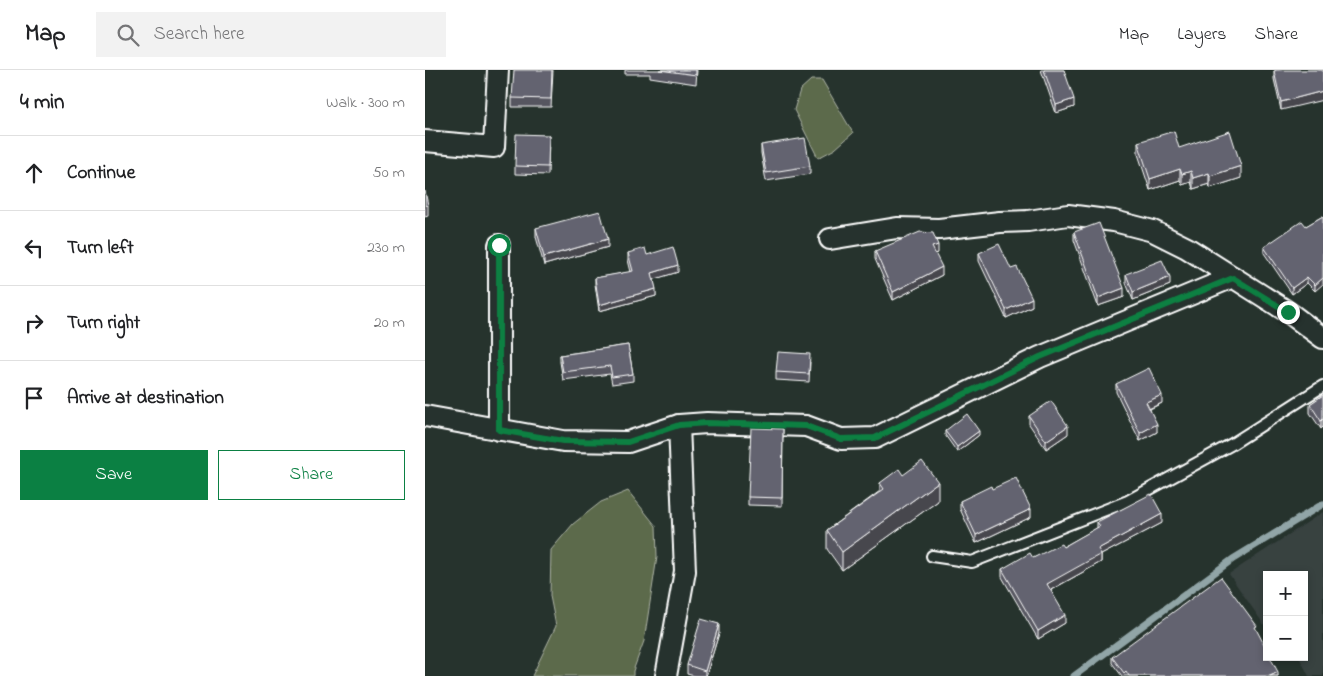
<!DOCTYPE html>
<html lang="en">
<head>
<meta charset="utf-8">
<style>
  :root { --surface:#fff; --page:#f2f2f2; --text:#202124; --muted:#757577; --line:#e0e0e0; --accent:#0b8043 }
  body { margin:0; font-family:"Indie Flower",sans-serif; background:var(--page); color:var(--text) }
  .controls { position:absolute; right:15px; bottom:15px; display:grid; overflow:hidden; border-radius:0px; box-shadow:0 2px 8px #0003 }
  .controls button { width:45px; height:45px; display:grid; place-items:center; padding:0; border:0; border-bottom:1px solid var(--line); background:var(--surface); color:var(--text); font:25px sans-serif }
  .stop { position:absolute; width:15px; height:15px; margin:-11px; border:4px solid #0b8043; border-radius:50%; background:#fff }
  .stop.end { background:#0b8043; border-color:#fff; box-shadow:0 1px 5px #0008 }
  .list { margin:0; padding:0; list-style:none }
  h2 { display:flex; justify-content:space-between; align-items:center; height:65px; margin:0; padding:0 20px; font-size:21px }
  h2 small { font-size:16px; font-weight:400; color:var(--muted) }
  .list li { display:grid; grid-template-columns:32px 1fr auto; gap:15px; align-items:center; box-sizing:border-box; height:75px; padding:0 20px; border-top:1px solid var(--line) }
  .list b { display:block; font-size:19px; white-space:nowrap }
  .list em { font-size:16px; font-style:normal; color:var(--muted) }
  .actions { display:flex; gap:10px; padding:15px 20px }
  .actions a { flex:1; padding:11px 0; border:1px solid var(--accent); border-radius:0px; text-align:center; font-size:18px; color:var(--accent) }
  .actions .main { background:var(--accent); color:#fff }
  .icon { flex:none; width:28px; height:28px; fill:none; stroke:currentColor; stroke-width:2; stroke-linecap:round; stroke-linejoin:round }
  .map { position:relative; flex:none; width:898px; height:606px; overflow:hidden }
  header { display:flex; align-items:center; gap:30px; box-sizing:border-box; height:70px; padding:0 25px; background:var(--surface); border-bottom:1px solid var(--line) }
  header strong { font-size:24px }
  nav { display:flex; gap:28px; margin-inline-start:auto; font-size:18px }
  .search { width:350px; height:45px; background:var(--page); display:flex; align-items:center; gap:12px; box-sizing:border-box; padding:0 18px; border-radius:0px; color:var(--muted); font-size:19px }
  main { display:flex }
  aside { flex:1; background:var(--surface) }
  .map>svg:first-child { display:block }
  .built { fill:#394241 }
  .green { fill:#5c6a4c; stroke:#aeb4a6 }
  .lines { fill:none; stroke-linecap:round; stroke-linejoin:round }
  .stream { stroke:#91a5a7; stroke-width:7 }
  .service-casing { stroke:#fff; stroke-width:14 }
  .minor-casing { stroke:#fff; stroke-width:24 }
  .service { stroke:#26332d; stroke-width:10 }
  .minor { stroke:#26332d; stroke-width:20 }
  .wall { fill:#565660; stroke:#fff }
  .shaded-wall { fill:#46464e; stroke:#fff }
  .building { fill:#646470; stroke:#fff }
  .route { stroke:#0b8043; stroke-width:6 }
</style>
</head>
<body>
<header>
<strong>Map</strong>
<div class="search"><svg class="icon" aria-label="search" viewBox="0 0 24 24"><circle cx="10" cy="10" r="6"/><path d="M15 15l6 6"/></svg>Search here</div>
<nav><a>Map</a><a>Layers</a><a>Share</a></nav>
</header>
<main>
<aside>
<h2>4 min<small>Walk · 300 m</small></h2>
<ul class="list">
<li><svg class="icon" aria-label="ahead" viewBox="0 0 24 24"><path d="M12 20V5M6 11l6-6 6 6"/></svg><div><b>Continue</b></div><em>50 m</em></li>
<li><svg class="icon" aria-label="left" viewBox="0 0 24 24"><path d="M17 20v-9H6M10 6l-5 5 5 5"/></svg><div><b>Turn left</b></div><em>230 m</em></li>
<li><svg class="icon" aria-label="right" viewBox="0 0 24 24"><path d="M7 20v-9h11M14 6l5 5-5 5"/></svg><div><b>Turn right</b></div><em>20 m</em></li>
<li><svg class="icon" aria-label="arrive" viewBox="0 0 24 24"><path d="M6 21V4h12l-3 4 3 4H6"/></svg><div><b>Arrive at destination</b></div></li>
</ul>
<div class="actions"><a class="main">Save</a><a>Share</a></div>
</aside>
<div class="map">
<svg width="898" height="606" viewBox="0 0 898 606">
  <rect width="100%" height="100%" fill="#26332d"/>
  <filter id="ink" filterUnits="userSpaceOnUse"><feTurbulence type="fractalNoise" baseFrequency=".02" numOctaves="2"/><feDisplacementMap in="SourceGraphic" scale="10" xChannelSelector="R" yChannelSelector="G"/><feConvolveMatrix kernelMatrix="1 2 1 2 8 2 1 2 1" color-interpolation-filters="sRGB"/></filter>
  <g filter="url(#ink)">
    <path class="built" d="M898 442V606H884L874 587H879V505H842V559L804 504Z"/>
    <g class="green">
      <path d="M386 10H397L428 63 410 79 393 88 369 40 375 20Z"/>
      <path d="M203 421 231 456 232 487 219 571 208 601V606H107L131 556 125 526 126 480 148 454 176 432Z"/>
    </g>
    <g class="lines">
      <path class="stream" d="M649 606 808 489 898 434"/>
      <g class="service-casing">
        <path id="service" d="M507 486 547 492 703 431 807 374 898 316"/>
      </g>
      <g class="minor-casing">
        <g id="minor">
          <path d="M0 71 69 77 73 0"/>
          <path d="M405 169 472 158 514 159 575 152 603 151 643 145 689 151 728 161 762 178 863 242 898 268"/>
          <path d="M0 346 138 371 203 372 254 355 282 353 381 356 416 369 450 368 615 287 808 207"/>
          <path d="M74 360V175"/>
          <path d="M241 606 260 501 254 355"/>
        </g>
      </g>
      <use href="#service" class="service"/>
      <use href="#minor" class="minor"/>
    </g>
    <g class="wall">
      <path d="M128 0 126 37H87V28Z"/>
      <path d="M200 0H272L271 14 225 7V4H200Z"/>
      <path d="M616 0H639L649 37 631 43Z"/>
      <path d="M898 0 856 40 849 9V1Z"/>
      <path d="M124 65 123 105 90 104V96Z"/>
      <path d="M713 72 754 78 816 108 785 118 784 114 768 119 766 112 757 115 755 110 725 120 713 84Z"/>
      <path d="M336 75 385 96V104L341 111 336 83Z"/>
      <path d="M898 146 890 221 882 213 867 224 839 183V177L881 156Z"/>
      <path d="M111 158 183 177 119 195 111 167Z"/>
      <path d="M649 162 699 227 673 236 649 170Z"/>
      <path d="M450 181 513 183 510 184 517 205 468 230 450 189Z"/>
      <path d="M203 183 222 185 253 202 229 209 231 226 174 241 170 214V208L206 202 203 190Z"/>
      <path d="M554 183 586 199 607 236 581 248 554 191Z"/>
      <path d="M701 204 745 215 708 230 701 213Z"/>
      <path d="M203 275 208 304V311L187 314 185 304 138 310 135 292V285Z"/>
      <path d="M385 292 384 312 351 310V302Z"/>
      <path d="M691 314 737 333 725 339 732 362 715 371 691 322Z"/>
      <path d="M898 325 896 359 885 343V334Z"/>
      <path d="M604 346 643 364 621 379 604 354Z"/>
      <path d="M358 359 357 436 323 435V427Z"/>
      <path d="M520 361 554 365 532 382 520 365Z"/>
      <path d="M478 405 513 431 417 500 402 479V460L455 421V413Z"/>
      <path d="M567 419 606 447 551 473 535 439V431Z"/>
      <path d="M672 452 737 453 676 485V492L626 520 640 553 613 569 577 507V499L608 488 638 477 672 458Z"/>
      <path d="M832 562 853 606H697L687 593V587Z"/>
      <path d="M294 563 281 606H270L262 604V595Z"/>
    </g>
    <g class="shaded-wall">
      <path d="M898 21V30L856 40V32Z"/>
      <path d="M649 29V37L631 43V35Z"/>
      <path d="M816 96V108L785 118V106Z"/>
      <path d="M755 99V110L725 120V109Z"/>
      <path d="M766 101V112L757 115V104Z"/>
      <path d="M784 103V114L768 119V108Z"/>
      <path d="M3 135V146L0 147V136Z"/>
      <path d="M183 169V177L119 195V187Z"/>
      <path d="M513 175V183L507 185V177Z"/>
      <path d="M253 195V202L227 210V203Z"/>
      <path d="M517 197V205L468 230V222Z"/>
      <path d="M745 207V215L708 230V222Z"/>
      <path d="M882 207V213L867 224V218Z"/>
      <path d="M898 208V214L890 221V215Z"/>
      <path d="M699 218V227L673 236V228Z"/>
      <path d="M231 219V226L174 241V235Z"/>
      <path d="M607 228V236L581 248V240Z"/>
      <path d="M737 325V333L721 340V332Z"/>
      <path d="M898 349V357L896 359V351Z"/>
      <path d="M732 354V362L715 371V363Z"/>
      <path d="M643 356V364L621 379V371Z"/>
      <path d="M554 361V365L532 382V377Z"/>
      <path d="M513 412V431L417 500V482Z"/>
      <path d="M606 439V447L551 473V465Z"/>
      <path d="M737 444V453L676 485V492L622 522V514L673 479Z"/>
      <path d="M640 545V553L613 569V561Z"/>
      <path d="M294 554V563L281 606H280V601Z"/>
      <path d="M853 602V606H845Z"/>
    </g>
    <g class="building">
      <path d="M89 0H127L126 29 87 28Z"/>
      <path d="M234 0H271V5Z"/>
      <path d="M619 0H639L649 29 631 35Z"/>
      <path d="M852 0H898V21L856 32 849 1Z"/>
      <path d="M749 61 754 78 805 61 816 96 785 106 784 103 768 108 766 101 757 104 755 99 725 109 713 72Z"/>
      <path d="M91 64 124 65 123 97 90 96Z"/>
      <path d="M380 68 385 96 341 103 336 75Z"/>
      <path d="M0 121 3 135 0 136Z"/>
      <path d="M175 141 183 169 119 187 111 158Z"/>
      <path d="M898 146V208L890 215 882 207 867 218 839 177 877 151 881 156Z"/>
      <path d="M674 153 699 218 673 228 649 162Z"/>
      <path d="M495 162 508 163 513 175 507 177 517 197 468 222 450 181Z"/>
      <path d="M574 174 586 199 592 197 607 228 581 240 554 183Z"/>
      <path d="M248 177 253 195 227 203 231 219 174 235 170 208 208 201 203 183 220 178 222 185Z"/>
      <path d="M737 190 745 207 708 222 701 204Z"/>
      <path d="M203 275 208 304 187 307 185 296 138 302 135 285Z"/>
      <path d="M353 282 385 284 384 304 351 302Z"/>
      <path d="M724 298 737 325 721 332 732 354 715 363 691 314Z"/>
      <path d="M898 325V349L896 351 885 334Z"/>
      <path d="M626 331 643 356 621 371 604 346Z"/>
      <path d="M542 344 554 361 532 377 520 361Z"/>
      <path d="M326 358 358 359 357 428 323 427Z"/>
      <path d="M497 391 513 412 417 482 402 460 459 419 455 413 474 399 478 405Z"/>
      <path d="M591 408 606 439 551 465 535 431 566 416 567 419Z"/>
      <path d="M726 424 737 444 673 479 676 484 622 514 640 545 613 561 577 499 605 483 608 488 636 474 638 477 675 456 672 452Z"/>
      <path d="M796 507 832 556 830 557 842 580V587H845L853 602 845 606H704L701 601 699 603 687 587Z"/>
      <path d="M276 549 294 554 280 601 262 595Z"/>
    </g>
  </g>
  <g class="lines" filter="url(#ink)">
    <path class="route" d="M74 175V360L138 371 203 372 254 355 282 353 381 356 416 369 450 368 615 287 808 208 863 242"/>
  </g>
</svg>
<div class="controls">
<button>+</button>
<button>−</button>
</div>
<div class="stop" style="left:74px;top:175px"></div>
<div class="stop end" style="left:863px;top:242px"></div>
</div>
</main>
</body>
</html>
